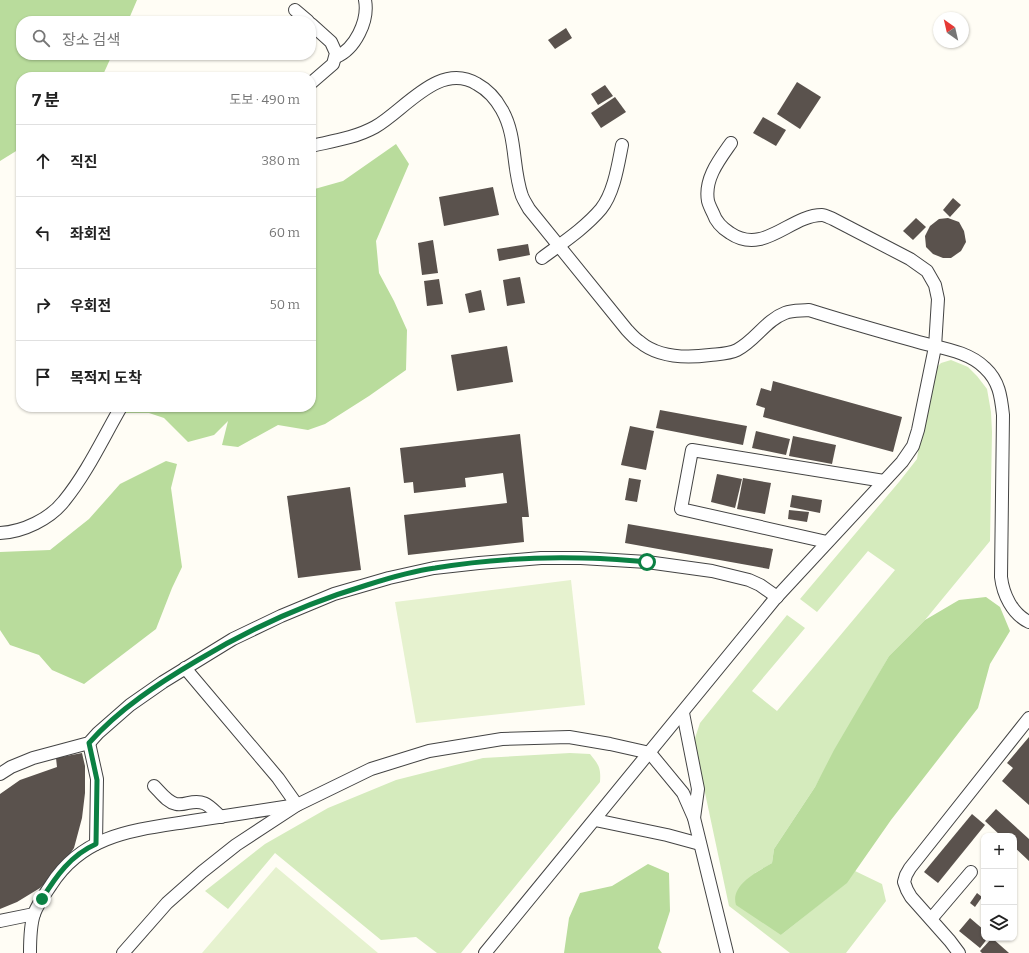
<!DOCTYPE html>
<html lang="ko">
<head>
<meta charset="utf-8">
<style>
  :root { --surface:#fff; --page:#f2f2f2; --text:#222; --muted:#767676; --line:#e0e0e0 }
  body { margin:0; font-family:Bitter,"Noto Sans KR",serif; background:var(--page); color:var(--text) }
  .controls { position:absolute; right:12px; bottom:12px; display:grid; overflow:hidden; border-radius:8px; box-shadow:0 1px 3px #0004 }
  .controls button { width:36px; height:36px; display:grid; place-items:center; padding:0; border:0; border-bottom:1px solid var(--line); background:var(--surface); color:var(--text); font:20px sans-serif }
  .compass { position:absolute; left:933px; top:12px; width:36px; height:36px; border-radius:50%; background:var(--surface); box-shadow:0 1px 3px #0004; rotate:326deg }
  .stop { position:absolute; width:12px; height:12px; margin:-9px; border:3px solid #0b8043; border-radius:50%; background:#fff }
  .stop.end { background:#0b8043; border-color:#fff; box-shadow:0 1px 4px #0008 }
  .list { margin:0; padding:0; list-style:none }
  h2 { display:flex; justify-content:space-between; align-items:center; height:52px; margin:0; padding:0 16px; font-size:17px }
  h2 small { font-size:13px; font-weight:400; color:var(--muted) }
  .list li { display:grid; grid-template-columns:26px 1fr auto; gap:12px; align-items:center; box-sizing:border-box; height:72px; padding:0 16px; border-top:1px solid var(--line) }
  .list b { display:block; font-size:15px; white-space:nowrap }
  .list em { font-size:13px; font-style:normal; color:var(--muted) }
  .icon { flex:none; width:22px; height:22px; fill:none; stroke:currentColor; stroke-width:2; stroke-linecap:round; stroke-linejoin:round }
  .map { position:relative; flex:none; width:1029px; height:953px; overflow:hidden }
  .search { position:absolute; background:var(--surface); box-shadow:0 1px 3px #0004; left:16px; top:16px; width:300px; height:44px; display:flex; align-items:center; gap:10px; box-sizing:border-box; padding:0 14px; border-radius:16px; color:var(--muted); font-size:15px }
  .panel { position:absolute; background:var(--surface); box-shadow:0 1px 3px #0004; left:16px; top:72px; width:300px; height:340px; border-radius:16px }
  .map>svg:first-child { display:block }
  .green { fill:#d5ebbd }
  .forest { fill:#b9dc9c }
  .pitch { fill:#e6f2cf }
  .building { fill:#5a524d }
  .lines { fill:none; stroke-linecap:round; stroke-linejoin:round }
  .minor-casing { stroke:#444; stroke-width:14 }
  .minor { stroke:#fff; stroke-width:12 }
  .route { stroke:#0b8043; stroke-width:5 }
</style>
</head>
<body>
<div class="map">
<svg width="1029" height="953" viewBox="0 0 1029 953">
  <rect width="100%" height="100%" fill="#fffdf5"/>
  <g class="green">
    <path d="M951 360 968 367 977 376 987 389 991 412 992 432 990 541 925 620 889 656 815 787 774 849 772 863 755 873 781 935 846 883 855 871 882 884 886 901 846 953H790L729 906 694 741 700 723 787 615 805 628 752 691 777 711 895 570 868 551 817 612 800 599 899 482 917 459 923 419 936 368 941 363Z"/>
    <path d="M570 753 590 754C599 765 601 768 600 782L461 953H437L416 937 381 940 275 853 228 909 205 891 265 844 328 808 396 780 483 758Z"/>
  </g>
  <g class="forest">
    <path d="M0 0H137L128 21H21V55H112L102 77H21V148L0 161Z"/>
    <path d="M396 144 409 164 376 241 379 273 394 301 407 330 406 370 369 396 325 424 308 430 278 425 238 447 222 445 228 421 214 435 188 442 164 418 149 413H124L128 407H311V190L343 181Z"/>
    <path d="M166 461 177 464 171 488 182 567 172 588 156 629 84 684 52 670 39 655 10 645 0 630V552L50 550 89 519 120 484Z"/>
    <path d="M986 597 1000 607 1010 631 990 664 978 708 891 820 847 883 781 935 736 905C730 885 757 872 772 863L774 849 815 787 834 750 889 656 925 620 959 600Z"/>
    <path d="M648 864 669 873 670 911 658 948 662 953H564L569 918 580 893 612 886Z"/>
  </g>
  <g class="pitch">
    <path d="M571 580 585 705 416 723 395 602Z"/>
    <path d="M276 867 378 953H202Z"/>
  </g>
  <g class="building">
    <path d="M566 28 572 38 555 49 548 40Z"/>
    <path d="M797 82 821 97 800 129 777 114Z"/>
    <path d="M605 85 613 96 598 105 591 94Z"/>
    <path d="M615 97 626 112 601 128 591 113Z"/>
    <path d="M763 117 786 130 776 146 753 133Z"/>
    <path d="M493 187 499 215 444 226 439 197Z"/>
    <path d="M953 198 961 205 950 217 943 210Z"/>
    <path d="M916 218 926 227 913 240 903 231Z"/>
    <path d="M948 218 959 222 964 231 966 242 961 251 951 258H943L933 254 926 247 925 236 930 226 939 219Z"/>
    <path d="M433 240 438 273 422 275 418 243Z"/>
    <path d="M528 244 530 255 499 261 497 249Z"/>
    <path d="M520 277 525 303 507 306 503 280Z"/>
    <path d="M439 279 443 304 427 306 424 281Z"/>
    <path d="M481 290 485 310 469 313 465 294Z"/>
    <path d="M507 346 513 382 457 391 451 355Z"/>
    <path d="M773 381 902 417 893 452 763 417 765 408 756 405 761 388 771 391Z"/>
    <path d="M660 410 747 426 743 445 656 428Z"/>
    <path d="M630 426 654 431 646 470 621 465Z"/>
    <path d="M756 431 790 439 786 455 752 448Z"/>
    <path d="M520 434 529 517H522L524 542 408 555 404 515 507 503 503 473 465 478 466 487 414 493 413 482 404 483 400 448Z"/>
    <path d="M793 436 836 445 832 464 789 456Z"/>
    <path d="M717 474 742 479 735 508 711 502Z"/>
    <path d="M629 478 641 480 637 502 625 500Z"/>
    <path d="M743 478 771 483 765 514 737 509Z"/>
    <path d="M350 487 361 570 298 578 287 496Z"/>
    <path d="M792 495 822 500 820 513 790 507Z"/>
    <path d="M789 510 809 512 807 522 788 519Z"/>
    <path d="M628 524 773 549 769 569 625 543Z"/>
    <path d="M1029 737V805L1002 781 1013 768 1007 763Z"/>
    <path d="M82 753 85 766V793L82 818 74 848 60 869 40 888 17 902 0 909V794L20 780 57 767 56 758Z"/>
    <path d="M996 809 1029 839V861L1014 847V836H1001L985 821Z"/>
    <path d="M972 814 985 825 938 883 924 872Z"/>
    <path d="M977 893 982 897 975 907 970 903Z"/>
    <path d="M970 918 984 930V938H988L980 948 959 931Z"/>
    <path d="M992 938 1009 953H982L980 951Z"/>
  </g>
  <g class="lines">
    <g class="minor-casing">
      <g id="minor">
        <path d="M295 10 308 21"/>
        <path d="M311 24 331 42 336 53 333 64 311 83"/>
        <path d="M336 57C355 49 369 21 365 0"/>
        <path d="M311 146C333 141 355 138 375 127 405 110 439 61 477 84 488 90 496 99 502 110 517 136 512 168 522 196 524 201 527 205 529 209L627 330C631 334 635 339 640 342 659 358 687 358 710 355 719 354 729 354 737 350 755 341 766 320 785 313 793 310 801 311 809 310 844 321 879 331 915 341 938 348 967 350 985 368 999 381 1001 396 1003 415L1001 577C1003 594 1012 614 1029 622"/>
        <path d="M542 258C562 243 585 228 601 209 614 193 618 165 622 145"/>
        <path d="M0 533C23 532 50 519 64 501 87 473 103 438 121 407"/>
        <path d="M827 542 681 509 692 450 884 481"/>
        <path d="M683 713 698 789 694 818"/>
        <path d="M89 743 97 779 96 844"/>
        <path d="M0 774 11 767 33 758 89 743 98 733 130 705 163 682 233 639 281 616 334 594 389 578 434 568 479 563 541 558H581L647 562 712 571 749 580 760 585 777 597"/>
        <path d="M154 786C161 793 167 802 176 804 180 805 184 804 188 803 205 799 209 806 221 817"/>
        <path d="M595 820 667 835 700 844"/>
        <path d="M931 919 971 872"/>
        <path d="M0 921 34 914"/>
        <path d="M30 953C30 940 30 926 34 914 38 903 45 894 51 885 84 833 136 830 192 821 227 816 262 810 297 805L278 778 185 668"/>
        <path d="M123 953 167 903 202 872 236 845 297 805 371 769 429 751 502 739 569 737 610 744 650 753 683 793 694 818 727 953"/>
        <path d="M485 953 774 600 902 462 913 446 918 430 935 347 938 299 935 285 927 271 910 259 833 219C830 218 825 215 822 215 790 215 764 256 730 233 722 228 716 222 713 213 711 209 709 205 708 201 704 179 719 160 731 143"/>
        <path d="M959 953 950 941 911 897 907 890 904 882 906 875 910 868 1029 718"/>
      </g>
    </g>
    <use href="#minor" class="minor"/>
  </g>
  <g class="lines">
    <path class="route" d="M42 899C56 876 71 855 96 844L97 780 89 743C119 709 159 683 198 660 251 628 307 603 367 585 389 578 412 571 435 568 482 560 532 557 580 558 602 558 625 560 647 562"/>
  </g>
</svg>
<div class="controls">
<button>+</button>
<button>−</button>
<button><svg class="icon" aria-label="layers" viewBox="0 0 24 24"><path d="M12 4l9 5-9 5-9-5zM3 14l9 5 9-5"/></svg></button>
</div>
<svg class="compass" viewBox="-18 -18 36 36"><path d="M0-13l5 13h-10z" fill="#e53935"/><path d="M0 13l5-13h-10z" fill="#767676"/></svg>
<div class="stop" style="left:647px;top:562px"></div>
<div class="stop end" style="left:42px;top:899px"></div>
<div class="search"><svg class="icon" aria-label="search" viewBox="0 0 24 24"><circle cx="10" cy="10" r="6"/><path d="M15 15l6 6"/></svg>장소 검색</div>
<section class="panel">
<h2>7 분<small>도보 · 490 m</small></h2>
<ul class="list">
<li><svg class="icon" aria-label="ahead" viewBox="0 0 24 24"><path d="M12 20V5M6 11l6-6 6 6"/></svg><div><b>직진</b></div><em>380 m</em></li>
<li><svg class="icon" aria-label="left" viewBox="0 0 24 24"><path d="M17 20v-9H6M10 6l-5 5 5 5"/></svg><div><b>좌회전</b></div><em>60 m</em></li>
<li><svg class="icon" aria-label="right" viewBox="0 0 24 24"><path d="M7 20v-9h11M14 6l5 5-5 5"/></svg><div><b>우회전</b></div><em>50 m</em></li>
<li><svg class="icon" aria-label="arrive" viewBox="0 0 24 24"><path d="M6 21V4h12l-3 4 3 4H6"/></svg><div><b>목적지 도착</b></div></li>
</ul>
</section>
</div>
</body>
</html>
